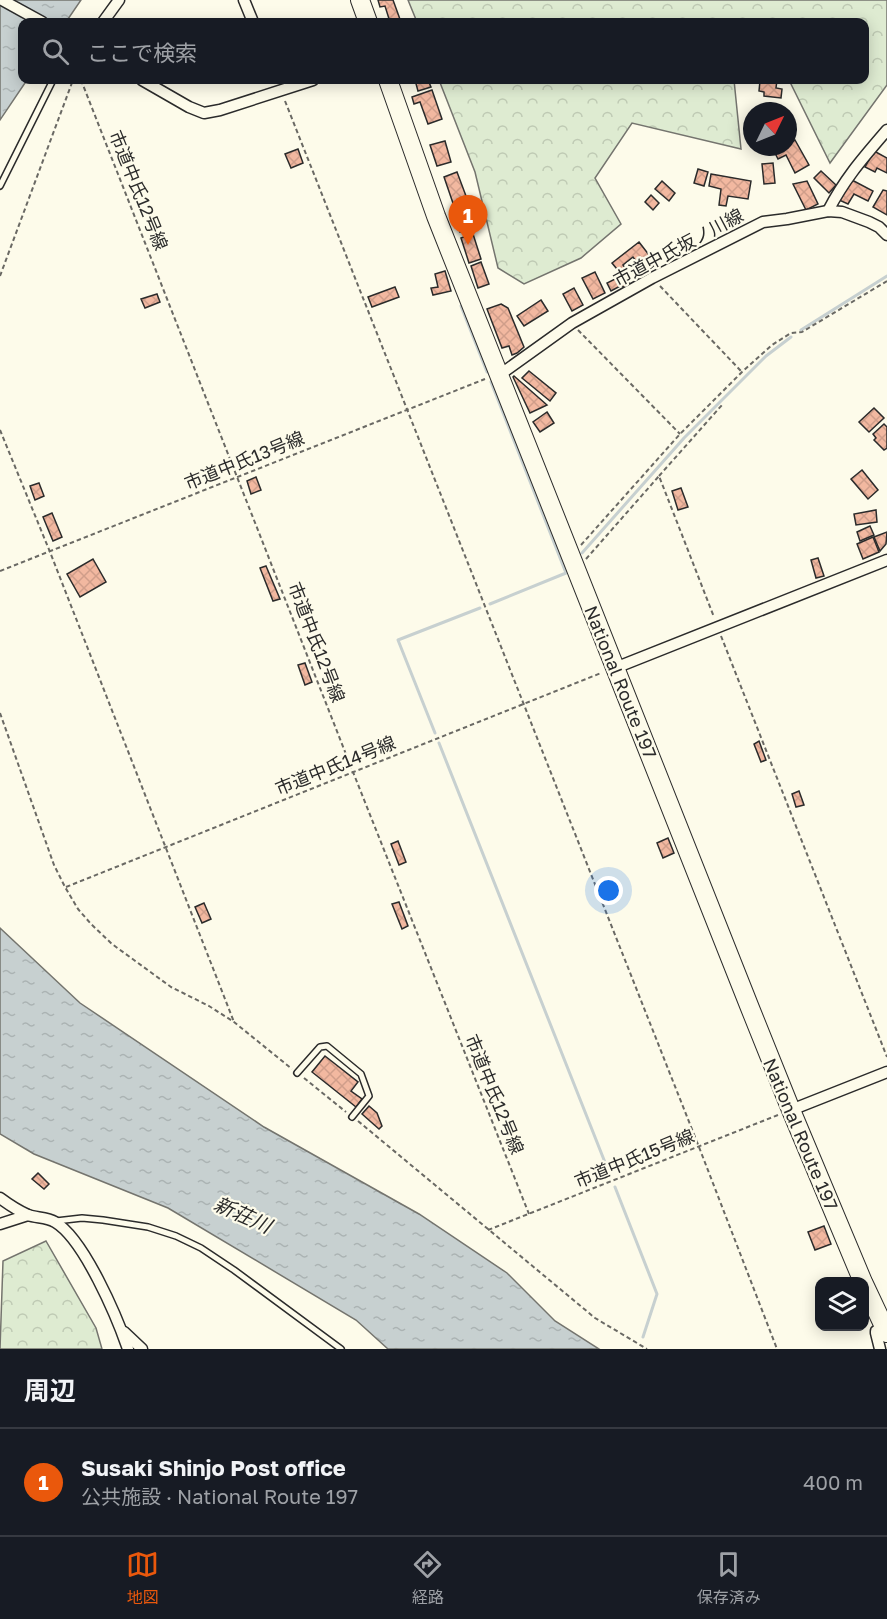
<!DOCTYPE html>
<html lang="ja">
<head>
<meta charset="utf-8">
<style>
  :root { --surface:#171b24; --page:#242831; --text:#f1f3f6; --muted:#9ea1a6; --line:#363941; --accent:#ea580c }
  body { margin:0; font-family:"Golos Text","Noto Sans JP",sans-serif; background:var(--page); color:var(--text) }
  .controls { position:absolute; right:18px; bottom:18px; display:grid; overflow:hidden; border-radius:12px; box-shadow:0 3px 15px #0003 }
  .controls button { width:54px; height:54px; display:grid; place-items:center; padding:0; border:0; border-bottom:2px solid var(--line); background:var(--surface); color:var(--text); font:30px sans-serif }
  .compass { position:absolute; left:743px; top:102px; width:54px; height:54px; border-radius:50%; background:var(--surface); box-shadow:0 3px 15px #0003; rotate:47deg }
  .you { position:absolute; left:609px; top:891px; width:21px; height:21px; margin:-15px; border:4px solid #fff; border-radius:50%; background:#1a73e8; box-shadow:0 0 0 9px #1a73e833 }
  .badge { display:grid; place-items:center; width:39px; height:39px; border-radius:50%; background:var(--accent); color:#fff; font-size:20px; font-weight:700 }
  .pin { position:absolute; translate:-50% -50px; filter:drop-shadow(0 2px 3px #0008) }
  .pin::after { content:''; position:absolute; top:32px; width:21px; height:18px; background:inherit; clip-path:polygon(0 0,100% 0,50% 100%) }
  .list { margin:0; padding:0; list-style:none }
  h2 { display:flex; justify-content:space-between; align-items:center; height:78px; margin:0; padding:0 24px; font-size:26px }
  h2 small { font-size:20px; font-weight:400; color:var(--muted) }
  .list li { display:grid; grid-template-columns:39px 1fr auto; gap:18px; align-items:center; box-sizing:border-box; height:108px; padding:0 24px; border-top:2px solid var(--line) }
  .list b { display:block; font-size:22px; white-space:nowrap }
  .list p { margin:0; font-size:20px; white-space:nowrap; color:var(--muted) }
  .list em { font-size:20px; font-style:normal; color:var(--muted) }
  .icon { flex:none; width:33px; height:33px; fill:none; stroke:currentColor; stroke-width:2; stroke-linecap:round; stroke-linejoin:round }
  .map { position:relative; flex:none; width:887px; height:1349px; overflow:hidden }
  .search { position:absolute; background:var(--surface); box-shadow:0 3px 15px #0003; left:18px; right:18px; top:18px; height:66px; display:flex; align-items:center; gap:15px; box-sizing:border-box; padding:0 21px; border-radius:12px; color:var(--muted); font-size:22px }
  .sheet { height:186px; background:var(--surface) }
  nav { display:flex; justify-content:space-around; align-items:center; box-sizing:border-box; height:84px; border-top:2px solid var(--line); background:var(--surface); font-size:16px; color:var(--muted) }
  nav a { display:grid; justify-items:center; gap:3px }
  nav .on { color:var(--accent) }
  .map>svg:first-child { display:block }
  .forest { fill:url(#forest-crowns); stroke:#74746e; stroke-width:1.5 }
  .water { fill:url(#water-ripples); stroke:#74746e; stroke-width:1.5 }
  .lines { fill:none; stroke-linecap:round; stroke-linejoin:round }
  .stream { stroke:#c7d0d0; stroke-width:3 }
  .building { fill:url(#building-cross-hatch); stroke:#2b2b2b; stroke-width:1.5 }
  .lane-casing { stroke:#2b2b2b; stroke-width:8 }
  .street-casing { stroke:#2b2b2b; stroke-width:13 }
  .highway-casing { stroke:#2b2b2b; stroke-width:20 }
  .path { stroke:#6a6964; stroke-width:2; stroke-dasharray:4.5 3; stroke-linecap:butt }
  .lane { stroke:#fdfbea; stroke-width:5 }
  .street { stroke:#fdfbea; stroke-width:10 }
  .highway { stroke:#fdfbea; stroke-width:18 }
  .labels { text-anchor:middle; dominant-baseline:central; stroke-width:4.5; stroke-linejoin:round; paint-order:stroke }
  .street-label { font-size:18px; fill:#2b2b2b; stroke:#fdfbea }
  .water-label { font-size:20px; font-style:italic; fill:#2b2b2b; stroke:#fdfbea }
</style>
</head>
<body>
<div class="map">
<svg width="887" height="1349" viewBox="0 0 887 1349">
  <defs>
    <pattern id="forest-crowns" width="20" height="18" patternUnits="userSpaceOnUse" patternTransform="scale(1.5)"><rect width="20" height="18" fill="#deebd1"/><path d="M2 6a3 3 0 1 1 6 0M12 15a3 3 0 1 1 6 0" fill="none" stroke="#bfcab4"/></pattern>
    <pattern id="water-ripples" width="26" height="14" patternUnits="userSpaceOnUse" patternTransform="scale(1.5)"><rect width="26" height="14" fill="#c7d0d0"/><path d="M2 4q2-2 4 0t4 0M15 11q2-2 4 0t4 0" fill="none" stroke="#abb3b3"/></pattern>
    <pattern id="building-cross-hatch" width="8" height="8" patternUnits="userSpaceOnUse" patternTransform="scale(1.5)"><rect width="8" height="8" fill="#f2b8a0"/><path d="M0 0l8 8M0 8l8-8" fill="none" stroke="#d09e8a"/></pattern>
  </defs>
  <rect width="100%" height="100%" fill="#fdfbea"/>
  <g class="forest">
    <path d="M408 0H887V85L830 163 789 80H864V22H417Z"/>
    <path d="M439 80H734L741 149 632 123 595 178 621 224 581 258 524 284 498 268 475 172Z"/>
    <path d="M46 1241 96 1328 102 1349H0L3 1261Z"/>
  </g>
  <g class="water">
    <path d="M0 0H81L66 22H22V80H27L0 120Z"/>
    <path d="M0 928 80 1003 264 1127 419 1214 507 1273 555 1321 599 1349H388L356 1320 168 1208 34 1154 0 1134Z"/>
  </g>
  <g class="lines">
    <g class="stream">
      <path d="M461 306 487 372"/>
      <path d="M801 330 887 276"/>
      <path d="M582 553 684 438 766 356 791 337"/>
      <path d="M490 604 566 573 491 382"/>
      <path d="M435 733 398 640 480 608"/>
      <path d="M439 743 610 1175"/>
      <path d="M615 1187 657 1294 643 1337"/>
    </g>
  </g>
  <g class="building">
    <path d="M378 0H393L401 22H390L385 6 380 7Z"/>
    <path d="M415 80H428L431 87 418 91Z"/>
    <path d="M769 80H777L776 88 782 89 781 98 764 96V92L759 91 760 81 768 82Z"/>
    <path d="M432 90 442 119 428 124 420 102 414 104 412 97Z"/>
    <path d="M795 140 809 165 795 173 786 155 778 159 774 151 781 147H788V144Z"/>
    <path d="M445 141 451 162 437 166 430 145Z"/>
    <path d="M298 149 303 163 291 168 285 154Z"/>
    <path d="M874 151 887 158V173L877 168 875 172 865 167Z"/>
    <path d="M773 163 775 183 764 184 762 164Z"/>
    <path d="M698 169 708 172 704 186 694 183Z"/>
    <path d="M821 171 836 185 829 193 814 178Z"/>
    <path d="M457 172 469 204 455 209 444 177Z"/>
    <path d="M711 174 751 181 748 199 728 196 726 206 719 205 721 189 709 186Z"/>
    <path d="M850 179 873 191 868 201 854 194 848 204 839 200Z"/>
    <path d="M662 181 675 193 669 201 655 189Z"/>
    <path d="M807 181 818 204 806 210 793 184Z"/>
    <path d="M883 190 887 191V215L873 207Z"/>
    <path d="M651 195 659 203 653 210 645 202Z"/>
    <path d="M468 208 471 217 468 218 472 228 460 232 453 213Z"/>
    <path d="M473 234 481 259 469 263 461 238Z"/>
    <path d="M639 242 656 264 645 273 633 257 623 265 626 270 621 274 612 263Z"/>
    <path d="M481 262 489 284 478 288 471 266Z"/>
    <path d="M445 271 451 291 433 295 431 288 438 287 435 274Z"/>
    <path d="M595 272 605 293 593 299 582 278Z"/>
    <path d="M625 274 630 285 624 288 622 285 611 291 607 283Z"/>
    <path d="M395 287 399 297 372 307 368 297Z"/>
    <path d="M574 288 583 305 572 311 563 294Z"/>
    <path d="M157 294 160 302 145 308 141 299Z"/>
    <path d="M541 300 548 311 524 326 517 316Z"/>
    <path d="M501 304 508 308 524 347 517 353 512 355 509 346 502 348 487 309Z"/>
    <path d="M529 371 556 393 550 401 522 378Z"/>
    <path d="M514 376 547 405 530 413 513 377Z"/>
    <path d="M874 408 884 418 869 432 859 422Z"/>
    <path d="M547 412 554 423 540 432 533 422Z"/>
    <path d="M884 424 887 427V448L884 450 874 440 876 438 873 434Z"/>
    <path d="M862 470 878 490 868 499 851 479Z"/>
    <path d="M256 477 261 490 251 494 247 481Z"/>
    <path d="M39 483 44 496 35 500 30 486Z"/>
    <path d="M681 488 688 507 678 510 672 491Z"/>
    <path d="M876 510 877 522 856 525 854 514Z"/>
    <path d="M52 513 62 537 53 541 43 517Z"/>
    <path d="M870 526 874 535 860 541 857 532Z"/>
    <path d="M887 532 886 544 880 551 874 537Z"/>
    <path d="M873 537 879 552 863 559 857 544Z"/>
    <path d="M818 558 824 576 816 578 811 560Z"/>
    <path d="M93 559 106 582 80 597 67 574Z"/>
    <path d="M266 566 280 599 273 601 260 568Z"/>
    <path d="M305 663 312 682 305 685 298 665Z"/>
    <path d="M759 741 766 760 761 762 754 744Z"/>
    <path d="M799 791 804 805 796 807 792 794Z"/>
    <path d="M668 838 674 853 663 858 657 843Z"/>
    <path d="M398 841 406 862 399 865 391 844Z"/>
    <path d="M399 902 408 926 402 929 392 904Z"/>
    <path d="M204 903 211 919 202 923 195 907Z"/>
    <path d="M325 1056 358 1082 351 1091 362 1099 356 1107 312 1072Z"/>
    <path d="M369 1106 377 1113 382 1126 379 1129 362 1114Z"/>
    <path d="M38 1173 49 1184 44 1189 32 1179Z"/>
    <path d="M824 1226 831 1244 815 1250 808 1232Z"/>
  </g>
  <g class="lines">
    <g class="lane-casing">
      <g id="lane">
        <path d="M0 186 53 80"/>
        <path d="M297 1073 320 1047 327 1046 361 1074 369 1096 352 1117"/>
        <path d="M56 1221 82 1218 103 1220 148 1227 176 1236 201 1248 234 1270 341 1349"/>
      </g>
    </g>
    <g class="street-casing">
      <g id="street">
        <path d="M2 0 42 22"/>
        <path d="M244 0 253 22"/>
        <path d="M103 22 119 0"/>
        <path d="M142 80 189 107 204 113 220 110 313 80"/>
        <path d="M828 211C845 178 863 158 887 130"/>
        <path d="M497 374 505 371 572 323 652 278 763 222 787 219 828 211 842 212 869 222 879 227 887 235"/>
        <path d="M615 668 887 560"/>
        <path d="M791 1110 887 1072"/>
        <path d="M0 1198C8 1204 19 1211 28 1215 36 1218 47 1217 55 1222 84 1239 117 1317 128 1349"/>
        <path d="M0 1224 28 1215"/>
        <path d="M124 1332 142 1349"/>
        <path d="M880 1349 876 1333V1331L884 1327"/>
      </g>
    </g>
    <g class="highway-casing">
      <g id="highway">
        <path d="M360 0 368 22"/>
        <path d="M388 80 436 216 750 1008 791 1110 863 1282"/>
        <path d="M864 1284 887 1333"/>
      </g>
    </g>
    <g class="path">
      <path d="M81 80 353 772 529 1214"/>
      <path d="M285 101 699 1147 777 1349"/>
      <path d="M0 276 73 80"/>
      <path d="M660 286 741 371"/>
      <path d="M578 330 680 434"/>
      <path d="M0 430 50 552 234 1022"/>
      <path d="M659 476 722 405"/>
      <path d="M581 545 680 434 742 372 772 345 791 333 802 332 887 281"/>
      <path d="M586 559 659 476 714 617"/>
      <path d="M0 571 485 379"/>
      <path d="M721 636 887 1057"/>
      <path d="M0 713 54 865 65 887 78 909 91 924 112 944 171 987 209 1006 234 1022 292 1069"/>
      <path d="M66 887 601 673"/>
      <path d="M304 1078 346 1112"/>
      <path d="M358 1121 595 1318 647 1349"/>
      <path d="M488 1230 778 1115"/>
    </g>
    <use href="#lane" class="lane"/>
    <use href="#street" class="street"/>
    <use href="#highway" class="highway"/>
  </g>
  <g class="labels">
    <g class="street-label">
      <text transform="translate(139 190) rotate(68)">市道中氏12号線</text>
      <text transform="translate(678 247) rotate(-28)">市道中氏坂ノ川線</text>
      <text transform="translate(244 460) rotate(-22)">市道中氏13号線</text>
      <text transform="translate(317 642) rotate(69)">市道中氏12号線</text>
      <text transform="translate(621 682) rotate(68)">National Route 197</text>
      <text transform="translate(335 765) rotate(-22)">市道中氏14号線</text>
      <text transform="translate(495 1094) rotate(68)">市道中氏12号線</text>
      <text transform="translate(801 1134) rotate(67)">National Route 197</text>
      <text transform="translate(634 1158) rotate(-22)">市道中氏15号線</text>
    </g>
    <g class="water-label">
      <text transform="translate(243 1214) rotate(24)">新荘川</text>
    </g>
  </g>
</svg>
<div class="controls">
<button><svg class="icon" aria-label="layers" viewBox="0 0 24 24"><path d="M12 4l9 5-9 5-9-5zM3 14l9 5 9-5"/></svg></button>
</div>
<svg class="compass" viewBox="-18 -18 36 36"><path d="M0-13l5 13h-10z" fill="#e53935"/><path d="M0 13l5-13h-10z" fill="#9ea1a6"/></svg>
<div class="you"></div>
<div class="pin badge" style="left:468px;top:245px">1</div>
<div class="search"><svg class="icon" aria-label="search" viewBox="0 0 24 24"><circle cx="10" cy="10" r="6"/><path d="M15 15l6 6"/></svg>ここで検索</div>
</div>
<section class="sheet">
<h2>周辺<small></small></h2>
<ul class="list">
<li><span class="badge">1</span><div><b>Susaki Shinjo Post office</b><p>公共施設 · National Route 197</p></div><em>400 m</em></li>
</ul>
</section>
<nav>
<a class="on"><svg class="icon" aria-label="map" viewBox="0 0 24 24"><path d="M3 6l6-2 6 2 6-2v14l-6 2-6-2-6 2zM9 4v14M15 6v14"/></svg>地図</a>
<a><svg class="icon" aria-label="directions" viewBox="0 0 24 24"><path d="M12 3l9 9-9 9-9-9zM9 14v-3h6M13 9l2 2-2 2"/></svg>経路</a>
<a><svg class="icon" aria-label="saved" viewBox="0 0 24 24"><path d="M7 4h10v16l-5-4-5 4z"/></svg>保存済み</a>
</nav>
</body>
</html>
